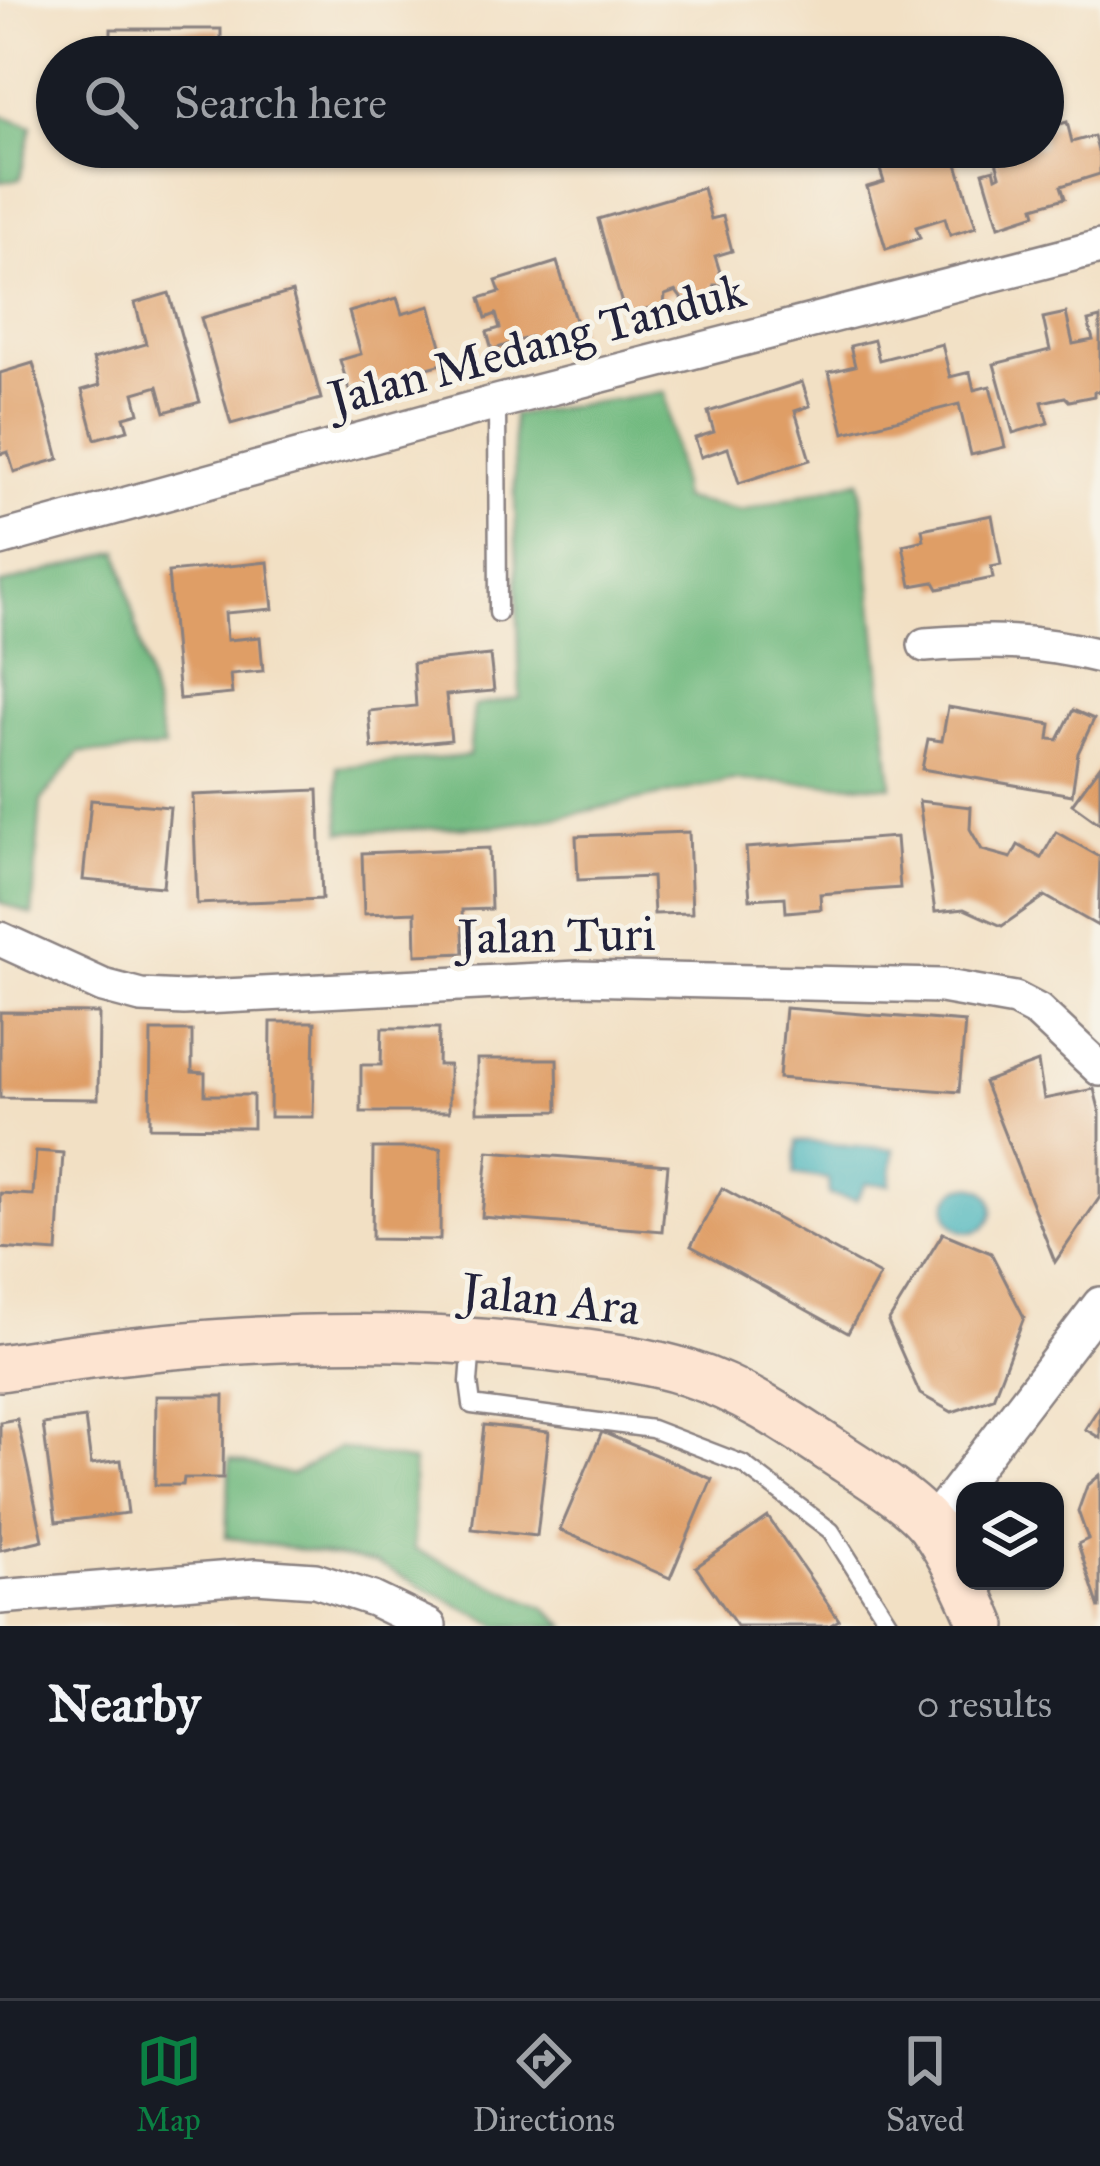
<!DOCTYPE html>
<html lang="en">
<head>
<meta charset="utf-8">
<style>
  :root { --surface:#171b24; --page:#242831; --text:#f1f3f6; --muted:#9ea1a6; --line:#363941; --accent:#0b8043 }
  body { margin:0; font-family:"IM FELL Great Primer",serif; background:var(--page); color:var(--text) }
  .controls { position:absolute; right:36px; bottom:36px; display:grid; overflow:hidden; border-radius:24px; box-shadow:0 3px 9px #0004 }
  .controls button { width:108px; height:108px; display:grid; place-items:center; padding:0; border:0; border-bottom:3px solid var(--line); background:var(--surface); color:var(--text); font:60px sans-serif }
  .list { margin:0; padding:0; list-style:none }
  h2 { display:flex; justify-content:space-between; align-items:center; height:156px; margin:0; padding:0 48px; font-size:51px }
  h2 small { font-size:39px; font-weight:400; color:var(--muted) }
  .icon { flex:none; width:66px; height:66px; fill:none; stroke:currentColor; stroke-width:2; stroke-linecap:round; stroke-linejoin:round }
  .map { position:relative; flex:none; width:1100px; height:1626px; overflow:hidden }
  .search { position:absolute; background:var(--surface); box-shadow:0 3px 9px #0004; left:36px; right:36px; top:36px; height:132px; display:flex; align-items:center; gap:30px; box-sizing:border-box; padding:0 42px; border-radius:66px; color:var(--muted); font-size:45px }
  .sheet { height:372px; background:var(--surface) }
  nav { display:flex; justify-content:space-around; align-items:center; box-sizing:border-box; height:168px; border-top:3px solid var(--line); background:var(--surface); font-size:33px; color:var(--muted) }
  nav a { display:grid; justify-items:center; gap:6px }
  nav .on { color:var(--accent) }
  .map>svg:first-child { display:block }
  .forest { fill:#72ba80; stroke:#4a6e5e; stroke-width:3 }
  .water { fill:#42b2ba; stroke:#326a7a; stroke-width:3 }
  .building { fill:#df9e66 }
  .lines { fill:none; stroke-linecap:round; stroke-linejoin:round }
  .lane-casing { stroke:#8a8180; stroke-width:21 }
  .street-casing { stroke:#8a8180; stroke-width:38 }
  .secondary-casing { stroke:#8a8180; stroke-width:50 }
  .lane { stroke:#fff; stroke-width:16 }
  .street { stroke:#fff; stroke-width:33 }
  .secondary { stroke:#fde4d1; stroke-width:45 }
  .labels { text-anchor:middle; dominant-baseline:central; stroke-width:10; stroke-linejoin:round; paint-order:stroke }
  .street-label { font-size:48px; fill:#22223b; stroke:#f7f3e8 }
</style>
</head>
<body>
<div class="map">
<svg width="1100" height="1626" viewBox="0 0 1100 1626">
  <rect width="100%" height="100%" fill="#f7f3e8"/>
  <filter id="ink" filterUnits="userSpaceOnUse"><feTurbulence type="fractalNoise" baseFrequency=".00833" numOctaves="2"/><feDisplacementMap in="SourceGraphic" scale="24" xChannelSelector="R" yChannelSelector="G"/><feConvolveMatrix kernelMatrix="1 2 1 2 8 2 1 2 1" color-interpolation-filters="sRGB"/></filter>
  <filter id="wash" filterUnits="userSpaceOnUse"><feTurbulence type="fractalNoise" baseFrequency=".004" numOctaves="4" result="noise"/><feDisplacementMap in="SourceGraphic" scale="48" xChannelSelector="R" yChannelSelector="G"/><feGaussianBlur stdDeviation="2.7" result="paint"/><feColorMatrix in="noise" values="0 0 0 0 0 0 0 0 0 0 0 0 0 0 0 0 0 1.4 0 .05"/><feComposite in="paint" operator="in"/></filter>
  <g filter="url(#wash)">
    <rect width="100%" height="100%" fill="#f2e0c4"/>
    <g class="forest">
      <path d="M0 115 32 126 20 179 0 182Z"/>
      <path d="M665 392 682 499 742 511 860 480 892 786 732 780 564 816 496 826 341 832 337 767 469 756 474 706 520 698 513 415Z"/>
      <path d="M119 551 164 748 111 753 80 752 41 801 32 915 0 902V585Z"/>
      <path d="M339 1448 413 1462 414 1549 545 1608 566 1626H500L375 1563 226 1537 230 1459 291 1475Z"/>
    </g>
    <g class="water">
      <path d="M797 1141 894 1149 890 1185 866 1183 856 1200 829 1195 828 1179 794 1174Z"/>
      <circle cx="970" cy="1209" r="23"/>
    </g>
    <g id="blocks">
      <g class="building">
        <rect x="111" y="29" width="110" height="28"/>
        <path d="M1067 122 1072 142 1094 136 1100 158V174L1061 186 1065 198 1034 207 1036 214 999 226 983 172 994 169 996 177 1000 175 995 158 1010 154 1008 147H1043V129Z"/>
        <path d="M873 147H920L922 154 952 147 976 227 950 235 945 218 916 227 920 238 886 249 867 187 884 182Z"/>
        <path d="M703 188 711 219 723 216 732 251 715 256 724 285H714V292L684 302 676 291 665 295 664 304 625 315 598 219Z"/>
        <path d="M557 262 579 333 533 347 530 337 492 350 487 332 500 328 496 314 486 318 480 298 500 292 496 281Z"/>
        <path d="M292 292 321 399 231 424 201 318Z"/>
        <path d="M169 293 200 402 165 412 158 386 134 393 139 413 124 417 128 430 95 439 82 390 100 385 93 359 146 344 135 303Z"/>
        <path d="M397 298 402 314 430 306 446 363 349 390 340 360 361 354 349 312Z"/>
        <path d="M1066 313 1073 344 1093 340 1088 321 1100 318V391L1094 392V396L1069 401 1065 397 1042 402 1048 423 1013 433 994 364 1050 350 1043 318Z"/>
        <path d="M874 340 879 360 942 344 950 377 970 372 974 390 990 386 1005 447 971 455 959 404 844 433 829 372 855 366 850 346Z"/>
        <path d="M33 363 59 459 14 472 8 452 0 454V373Z"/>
        <path d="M802 382 810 406 795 411 810 460 739 483 728 448 701 457 695 438 714 432 708 412Z"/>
        <path d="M992 515 1001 565 991 567 993 578 938 589 934 582 911 586 903 545 924 540 922 529Z"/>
        <path d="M268 562 273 609 225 613 227 640 260 637 263 671 230 674 232 694 179 699 168 572Z"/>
        <path d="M490 655 494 691 446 695 451 740 372 748 369 711 416 706 413 663Z"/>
        <path d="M948 707 1051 724 1049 739 1058 740 1073 710 1094 719 1078 753 1072 795 922 769 928 739 942 741Z"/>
        <path d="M1100 766V824L1072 804Z"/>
        <path d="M318 790 322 899 197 904 193 795Z"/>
        <path d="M91 800 170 807 163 887 83 880Z"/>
        <path d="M919 801 971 807 970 829 982 850 1011 858 1018 845 1041 858 1056 832 1100 857 1098 926 1045 896 1002 926 964 909 935 912Z"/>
        <path d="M689 832 692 913 654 914 652 877 578 880 576 836Z"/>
        <path d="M896 837 900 888 820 894 821 909 786 912 785 897 750 899 746 848Z"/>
        <path d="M489 848 491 909 462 910 464 953 416 955 415 912 364 914 362 853Z"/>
        <path d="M785 1008 965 1022 959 1092 779 1078Z"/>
        <path d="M0 1012 99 1013 98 1099 0 1098Z"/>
        <path d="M271 1022H315L313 1117H270Z"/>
        <path d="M382 1028H439L438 1065H449V1112H361V1065H381Z"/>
        <path d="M151 1031H192V1072L205 1073V1095H253V1128L150 1127Z"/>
        <path d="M477 1059H557L558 1111 477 1112Z"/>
        <path d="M1038 1062 1044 1099 1094 1089 1100 1113V1197L1055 1262 984 1082Z"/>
        <path d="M373 1148H441L440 1240 372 1239Z"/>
        <path d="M36 1151 63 1153 57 1252 0 1248V1193L33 1195Z"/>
        <path d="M488 1151 668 1165 662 1231 482 1217Z"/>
        <path d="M722 1188 880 1275 848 1333 691 1246Z"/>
        <path d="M943 1233 991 1253 1024 1317 993 1398 952 1412 920 1394 888 1322Z"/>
        <path d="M156 1396H224L223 1478H184L183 1485H155Z"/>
        <path d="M1100 1406V1438L1085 1429Z"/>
        <path d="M85 1418 91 1464 121 1460 128 1513 56 1522 43 1424Z"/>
        <path d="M17 1419 43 1540 0 1550V1422Z"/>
        <path d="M484 1425 549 1432 537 1536 472 1529Z"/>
        <path d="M602 1432 712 1479 670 1578 560 1530Z"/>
        <path d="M1100 1475V1608H1099L1078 1544 1088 1539 1078 1511 1087 1486Z"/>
        <path d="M768 1517 839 1620 829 1626H737L696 1567Z"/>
      </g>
    </g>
  </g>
  <g filter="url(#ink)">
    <use href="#blocks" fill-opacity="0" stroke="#8a8180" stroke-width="3"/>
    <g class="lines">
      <g class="lane-casing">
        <g id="lane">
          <path d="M497 402 498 613"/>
          <path d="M472 1344 469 1382 472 1405 652 1429 743 1464 831 1531 891 1626"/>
        </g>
      </g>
      <g class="street-casing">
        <g id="street">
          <path d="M0 539 497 402 1100 247"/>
          <path d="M925 645C991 640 1035 640 1100 656"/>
          <path d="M0 939 103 986 141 996 184 998 578 978 941 986 1015 999 1038 1011 1100 1069"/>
          <path d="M931 1525 1100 1304"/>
          <path d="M0 1597 256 1576 315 1580 373 1599 429 1626"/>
        </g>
      </g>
      <g class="secondary-casing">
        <path id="secondary" d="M0 1368C179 1339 364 1327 545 1348 593 1354 642 1358 688 1373 744 1391 792 1424 840 1456 867 1474 915 1503 933 1529 954 1559 969 1592 983 1626"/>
      </g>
      <use href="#lane" class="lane"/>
      <use href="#street" class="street"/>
      <use href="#secondary" class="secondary"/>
    </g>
  </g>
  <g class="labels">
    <g class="street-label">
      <text transform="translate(537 344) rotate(-15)">Jalan Medang Tanduk</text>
      <text transform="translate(557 935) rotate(-1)">Jalan Turi</text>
      <text transform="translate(551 1299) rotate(6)">Jalan Ara</text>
    </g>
  </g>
</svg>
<div class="controls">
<button><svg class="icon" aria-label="layers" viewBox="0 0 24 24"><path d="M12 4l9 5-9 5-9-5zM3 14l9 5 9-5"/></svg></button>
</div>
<div class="search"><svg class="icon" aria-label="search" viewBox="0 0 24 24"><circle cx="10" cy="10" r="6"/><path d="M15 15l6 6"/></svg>Search here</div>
</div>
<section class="sheet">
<h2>Nearby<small>0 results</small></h2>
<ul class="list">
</ul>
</section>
<nav>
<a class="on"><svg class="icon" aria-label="map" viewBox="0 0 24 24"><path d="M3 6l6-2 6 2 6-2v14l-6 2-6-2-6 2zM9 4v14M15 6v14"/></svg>Map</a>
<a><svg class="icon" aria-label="directions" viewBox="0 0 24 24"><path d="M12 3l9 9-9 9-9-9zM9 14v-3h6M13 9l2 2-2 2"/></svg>Directions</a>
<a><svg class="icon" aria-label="saved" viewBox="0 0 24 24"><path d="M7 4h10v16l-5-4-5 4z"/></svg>Saved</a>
</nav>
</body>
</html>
